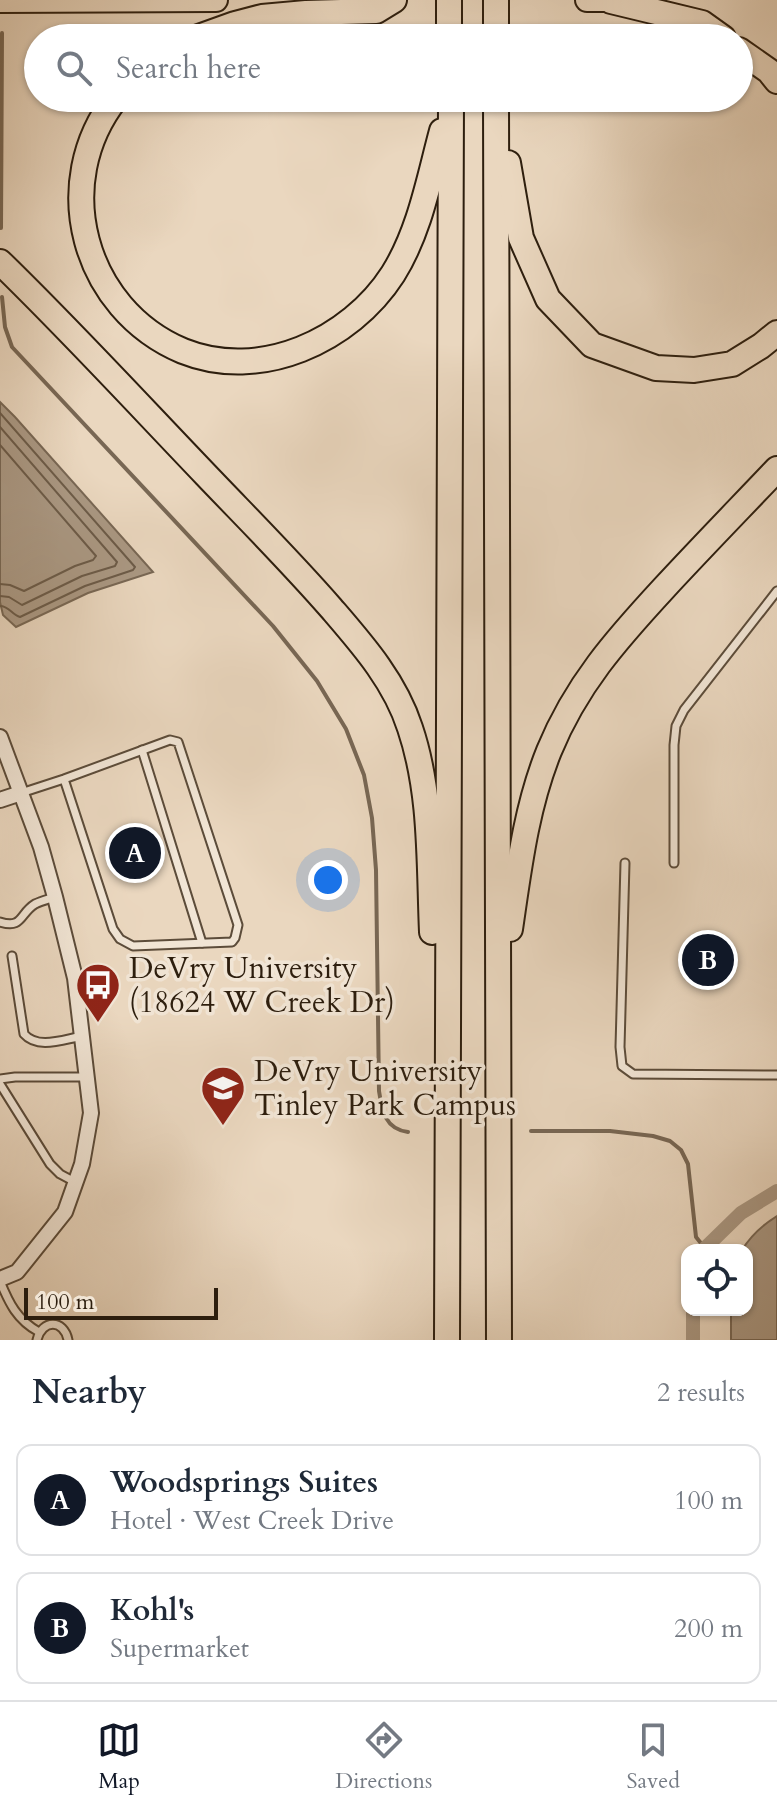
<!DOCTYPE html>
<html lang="en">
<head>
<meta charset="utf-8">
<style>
  :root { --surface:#fff; --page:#f2f2f3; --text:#1f2937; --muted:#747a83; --line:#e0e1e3; --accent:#111827 }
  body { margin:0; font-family:Cardo,serif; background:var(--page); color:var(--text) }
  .controls { position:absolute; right:24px; bottom:24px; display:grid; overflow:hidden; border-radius:16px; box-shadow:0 2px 6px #0004 }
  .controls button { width:72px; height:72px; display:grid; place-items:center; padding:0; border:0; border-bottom:2px solid var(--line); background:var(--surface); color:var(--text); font:40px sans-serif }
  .scale { position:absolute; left:24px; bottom:20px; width:194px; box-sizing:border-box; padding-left:8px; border:4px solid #2d1e0e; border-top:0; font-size:22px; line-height:28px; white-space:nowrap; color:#2d1e0e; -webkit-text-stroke:6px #f1e5d5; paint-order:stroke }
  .you { position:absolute; left:328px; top:880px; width:28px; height:28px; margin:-20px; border:6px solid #fff; border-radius:50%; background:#1a73e8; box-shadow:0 0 0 12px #1a73e833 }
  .badge { display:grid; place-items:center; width:52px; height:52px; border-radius:50%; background:var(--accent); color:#fff; font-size:26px; font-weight:700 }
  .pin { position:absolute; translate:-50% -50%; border:4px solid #fff; box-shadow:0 2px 8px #0006 }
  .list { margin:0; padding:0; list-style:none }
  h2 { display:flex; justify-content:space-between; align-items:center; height:104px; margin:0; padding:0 32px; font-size:34px }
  h2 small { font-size:26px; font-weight:400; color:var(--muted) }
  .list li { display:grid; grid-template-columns:52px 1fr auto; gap:24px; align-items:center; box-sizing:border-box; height:112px; margin:0 16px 16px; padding:0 16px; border:2px solid var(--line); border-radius:16px }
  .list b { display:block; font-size:30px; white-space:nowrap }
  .list p { margin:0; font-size:26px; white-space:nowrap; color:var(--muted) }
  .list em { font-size:26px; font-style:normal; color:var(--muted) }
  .icon { flex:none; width:44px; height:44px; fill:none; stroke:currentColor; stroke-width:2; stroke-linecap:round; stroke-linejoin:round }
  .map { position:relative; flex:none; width:777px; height:1340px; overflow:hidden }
  .search { position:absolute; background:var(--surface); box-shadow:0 2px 6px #0004; left:24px; right:24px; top:24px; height:88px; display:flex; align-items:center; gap:20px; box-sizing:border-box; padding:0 28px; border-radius:44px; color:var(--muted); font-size:30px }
  .sheet { height:360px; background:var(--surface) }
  nav { display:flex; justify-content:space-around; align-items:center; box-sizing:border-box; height:112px; border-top:2px solid var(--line); background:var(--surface); font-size:22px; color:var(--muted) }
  nav a { display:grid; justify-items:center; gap:4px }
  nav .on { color:var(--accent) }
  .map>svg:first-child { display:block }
  .water { fill:#aa9883; stroke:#786754; stroke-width:2 }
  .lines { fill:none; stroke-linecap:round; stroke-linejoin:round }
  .shore { stroke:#6c5b48; stroke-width:2 }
  .stream { stroke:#786754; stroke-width:4 }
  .canal { stroke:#aa9883; stroke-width:14 }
  .lane-casing { stroke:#5c4c3a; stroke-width:11 }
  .street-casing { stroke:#5c4c3a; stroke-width:18 }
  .primary-casing { stroke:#2d1e0e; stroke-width:26 }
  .highway-casing { stroke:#2d1e0e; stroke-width:28 }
  .lane { stroke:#f1e5d5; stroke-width:7 }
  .street { stroke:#f1e5d5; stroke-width:14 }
  .primary { stroke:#ead7bf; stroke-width:22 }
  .highway { stroke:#ead7bf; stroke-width:24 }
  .labels { text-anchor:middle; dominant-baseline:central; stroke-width:7; stroke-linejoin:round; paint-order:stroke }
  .poi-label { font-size:30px; fill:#2d1e0e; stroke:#f1e5d5; text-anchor:start }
</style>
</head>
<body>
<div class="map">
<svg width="777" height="1340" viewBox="0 0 777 1340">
  <rect width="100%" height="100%" fill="#ead7bf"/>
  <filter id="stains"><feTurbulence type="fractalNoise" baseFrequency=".0025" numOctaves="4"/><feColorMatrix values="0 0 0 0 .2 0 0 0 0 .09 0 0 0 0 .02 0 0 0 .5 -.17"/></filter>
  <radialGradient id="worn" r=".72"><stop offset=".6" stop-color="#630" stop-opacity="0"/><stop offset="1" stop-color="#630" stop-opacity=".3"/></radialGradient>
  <g class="water">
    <path d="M0 402 15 417 153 572 88 593 16 627 3 615 0 602Z"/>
    <path d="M777 1216V1340H731V1310H747V1250H742C750 1237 764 1224 777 1216Z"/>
  </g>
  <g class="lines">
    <g class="shore">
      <path d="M0 413 135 567 133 570 85 586 20 617C12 615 9 606 0 606"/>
      <path d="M0 427 117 562 115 566 82 576 22 605 9 597 0 596"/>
      <path d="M0 445 96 556 93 560 75 566 24 591 10 585 0 584"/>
    </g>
    <g class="stream">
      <path d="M1 228 2 33"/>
      <path d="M2 297 5 327 12 347 273 626 317 681 346 729 364 775 372 818 376 870 379 1091C382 1111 385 1129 408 1132"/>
      <path d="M531 1131H610L653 1136 670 1141 681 1150 688 1164 696 1237 704 1247"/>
    </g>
    <g class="canal">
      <path d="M703 1250 741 1213 777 1191"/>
      <path d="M693 1340V1310"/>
    </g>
    <g class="lane-casing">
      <g id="lane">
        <path d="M142 750 202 943"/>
        <path d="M21 793 64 779 170 740 178 742 238 925 235 938 232 942 133 946 120 939 113 929 64 779"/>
        <path d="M625 863 620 1047 622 1066 633 1074 777 1075"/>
        <path d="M674 863V745L676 726 684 710 777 591"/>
        <path d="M0 922C23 929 19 914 35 904 41 901 49 899 55 897"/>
        <path d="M12 956 24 1034C38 1050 64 1039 83 1036"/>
        <path d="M0 1079 15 1077H86"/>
        <path d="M0 1084 50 1164 60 1174 75 1182"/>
        <path d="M0 1281C9 1303 17 1320 39 1332"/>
        <path d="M37 1340C42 1319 64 1319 68 1340"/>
      </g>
    </g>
    <g class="street-casing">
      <g id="street">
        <path d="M0 737 41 847 55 897 75 978 91 1113 82 1164 65 1212 17 1272 0 1279"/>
        <path d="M0 800 21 793"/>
      </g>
    </g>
    <g class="primary-casing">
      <g id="primary">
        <path d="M587 0H630"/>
        <path d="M0 1 216 0"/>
      </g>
    </g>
    <g class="highway-casing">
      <g id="highway">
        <path d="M449 0V38"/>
        <path d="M496 0V38"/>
        <path d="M611 1 702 23 723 38"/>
        <path d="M196 38 235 24 262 17 306 13 376 11 394 0"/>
        <path d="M739 50 769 71 777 81"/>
        <path d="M116 98C49 183 83 309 183 351 260 382 350 341 393 274 420 231 429 179 442 131"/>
        <path d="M496 98 499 1340"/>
        <path d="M508 163 521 238 548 299 592 345 656 368 694 370 732 364 761 346 777 333"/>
        <path d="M0 262C71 331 138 404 206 475 248 519 291 562 331 608 362 644 395 681 410 728 432 793 429 864 432 932"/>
        <path d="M510 929C519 868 526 808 549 751 576 685 616 640 664 588 701 548 739 509 777 469"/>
        <path d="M447 1340 451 98"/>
      </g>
    </g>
    <use href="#lane" class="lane"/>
    <use href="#street" class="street"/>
    <use href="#primary" class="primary"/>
    <use href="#highway" class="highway"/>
  </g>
  <defs>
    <g id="bus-pin" transform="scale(2.3)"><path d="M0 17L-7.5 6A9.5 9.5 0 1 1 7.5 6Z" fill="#8f2418" stroke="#f1e5d5"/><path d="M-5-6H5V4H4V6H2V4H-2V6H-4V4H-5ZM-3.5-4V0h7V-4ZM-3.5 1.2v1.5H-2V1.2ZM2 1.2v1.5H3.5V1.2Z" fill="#fff"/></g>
    <g id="university-pin" transform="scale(2.3)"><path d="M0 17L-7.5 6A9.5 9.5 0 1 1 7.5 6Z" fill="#8f2418" stroke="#f1e5d5"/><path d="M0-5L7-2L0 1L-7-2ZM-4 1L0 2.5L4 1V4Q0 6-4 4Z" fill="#fff"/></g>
  </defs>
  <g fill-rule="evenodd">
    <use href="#bus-pin" x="98" y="985"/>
    <use href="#university-pin" x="223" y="1088"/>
  </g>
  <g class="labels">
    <g class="poi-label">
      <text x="129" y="968">DeVry University<tspan x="129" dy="34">(18624 W Creek Dr)</tspan></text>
      <text x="254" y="1071">DeVry University<tspan x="254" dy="34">Tinley Park Campus</tspan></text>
    </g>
  </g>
  <rect width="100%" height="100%" filter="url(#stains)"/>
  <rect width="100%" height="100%" fill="url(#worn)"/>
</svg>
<div class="controls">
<button><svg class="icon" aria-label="locate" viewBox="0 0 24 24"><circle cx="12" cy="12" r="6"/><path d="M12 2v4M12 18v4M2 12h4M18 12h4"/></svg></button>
</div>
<div class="scale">100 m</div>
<div class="you"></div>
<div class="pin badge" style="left:135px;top:853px">A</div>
<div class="pin badge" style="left:708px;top:960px">B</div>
<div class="search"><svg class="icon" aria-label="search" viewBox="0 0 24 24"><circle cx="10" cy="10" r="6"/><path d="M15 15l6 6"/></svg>Search here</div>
</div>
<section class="sheet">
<h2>Nearby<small>2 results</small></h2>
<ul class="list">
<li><span class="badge">A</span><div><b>Woodsprings Suites</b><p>Hotel · West Creek Drive</p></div><em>100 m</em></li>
<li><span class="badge">B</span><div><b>Kohl's</b><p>Supermarket</p></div><em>200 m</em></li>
</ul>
</section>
<nav>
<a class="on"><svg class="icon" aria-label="map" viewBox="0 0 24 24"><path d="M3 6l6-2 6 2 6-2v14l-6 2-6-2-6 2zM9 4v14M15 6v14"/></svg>Map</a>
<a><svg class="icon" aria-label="directions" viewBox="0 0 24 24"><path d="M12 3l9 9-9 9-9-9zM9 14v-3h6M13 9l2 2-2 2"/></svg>Directions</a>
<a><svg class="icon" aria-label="saved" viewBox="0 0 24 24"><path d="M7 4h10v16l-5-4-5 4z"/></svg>Saved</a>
</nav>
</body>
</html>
